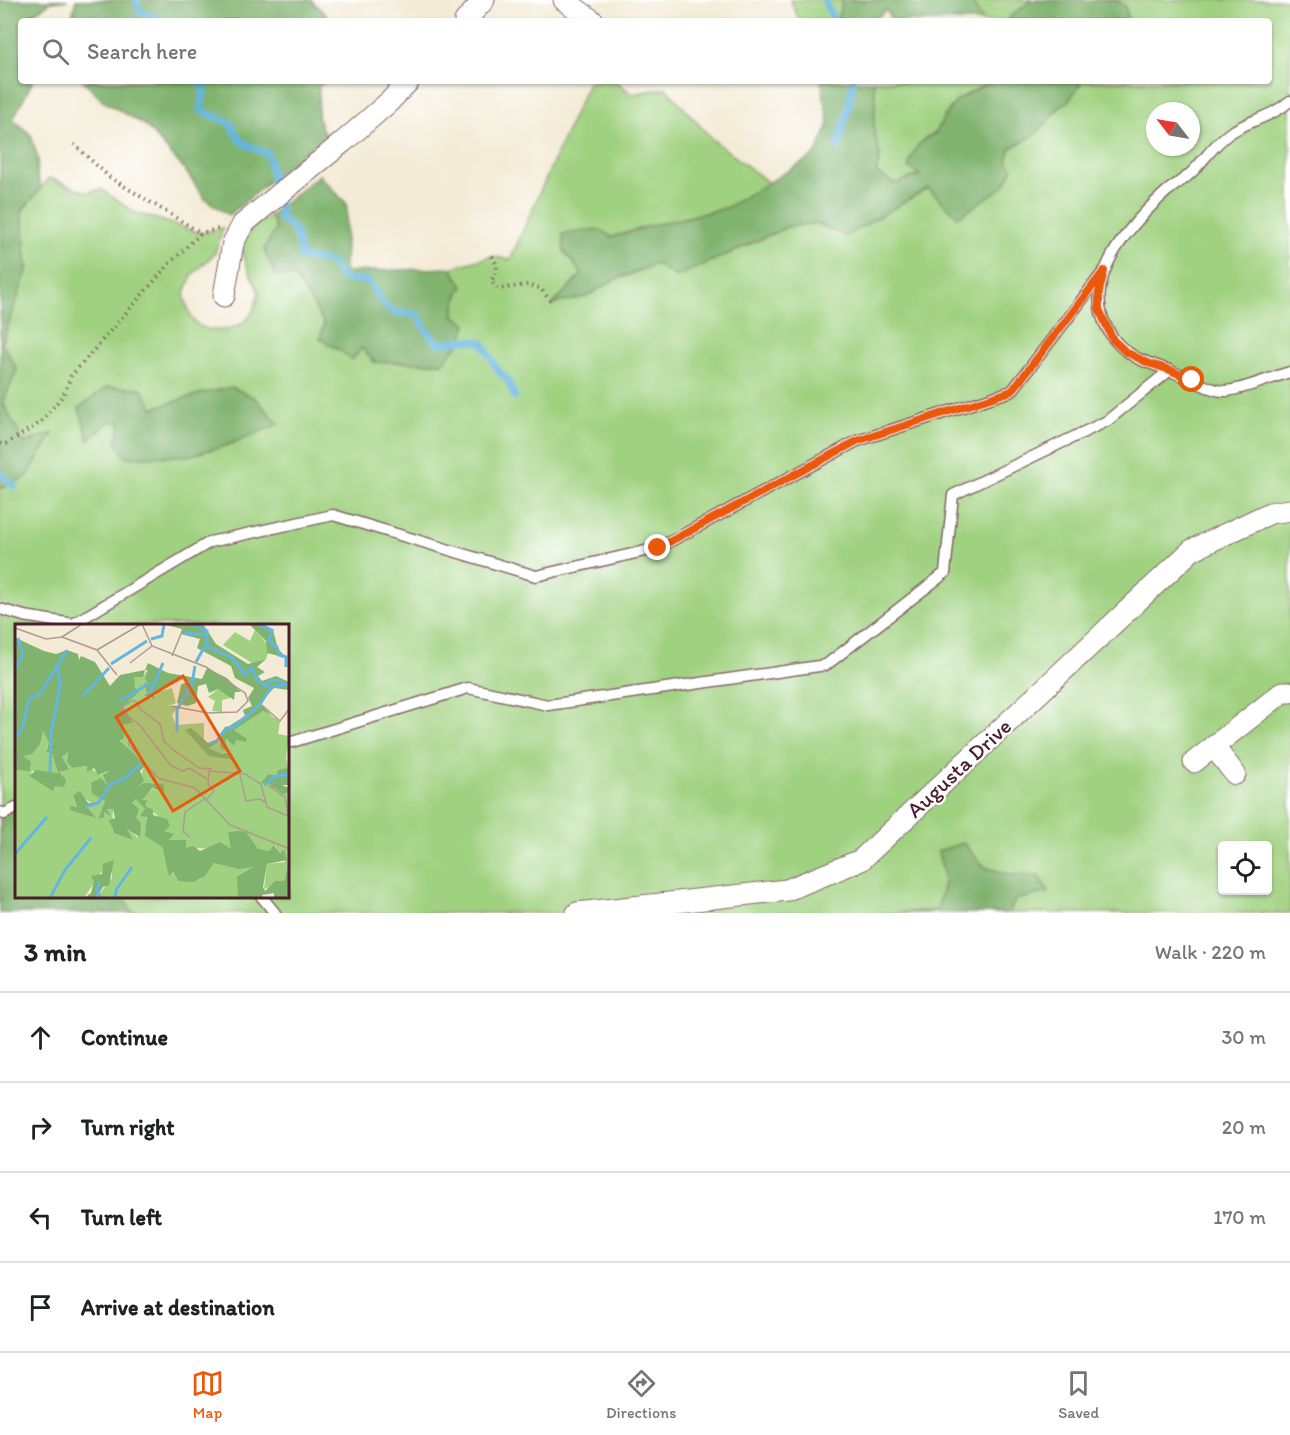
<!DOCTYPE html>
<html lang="en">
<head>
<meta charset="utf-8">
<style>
  :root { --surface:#fff; --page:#f6f6f6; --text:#202124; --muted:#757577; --line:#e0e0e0; --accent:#ea580c }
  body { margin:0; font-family:Itim,sans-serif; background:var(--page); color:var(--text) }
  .controls { position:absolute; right:18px; bottom:18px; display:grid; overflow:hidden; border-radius:6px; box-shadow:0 2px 4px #0004 }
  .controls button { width:54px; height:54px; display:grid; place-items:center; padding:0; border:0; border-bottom:2px solid var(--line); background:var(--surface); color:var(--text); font:30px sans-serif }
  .compass { position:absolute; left:1146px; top:102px; width:54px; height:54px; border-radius:50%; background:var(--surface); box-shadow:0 2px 4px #0004; rotate:301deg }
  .stop { position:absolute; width:18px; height:18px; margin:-14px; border:4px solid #ea580c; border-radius:50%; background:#fff }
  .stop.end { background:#ea580c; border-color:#fff; box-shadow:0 2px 6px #0008 }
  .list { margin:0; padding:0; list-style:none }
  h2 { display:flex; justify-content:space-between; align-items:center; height:78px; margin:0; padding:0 24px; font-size:26px }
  h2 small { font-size:20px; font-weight:400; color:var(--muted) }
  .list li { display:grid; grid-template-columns:39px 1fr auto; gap:18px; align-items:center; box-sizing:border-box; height:90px; padding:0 24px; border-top:2px solid var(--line) }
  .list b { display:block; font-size:22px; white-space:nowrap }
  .list em { font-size:20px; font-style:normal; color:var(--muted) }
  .icon { flex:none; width:33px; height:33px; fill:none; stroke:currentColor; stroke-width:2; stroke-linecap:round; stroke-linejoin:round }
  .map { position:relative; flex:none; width:1290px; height:913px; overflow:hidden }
  .search { position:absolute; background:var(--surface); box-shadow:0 2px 4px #0004; left:18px; right:18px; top:18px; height:66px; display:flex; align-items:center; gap:15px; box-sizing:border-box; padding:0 21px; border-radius:6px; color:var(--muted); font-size:22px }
  .sheet { height:438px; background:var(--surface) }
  nav { display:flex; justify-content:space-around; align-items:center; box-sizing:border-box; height:84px; border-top:2px solid var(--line); background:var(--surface); font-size:16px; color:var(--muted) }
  nav a { display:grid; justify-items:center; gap:3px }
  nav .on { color:var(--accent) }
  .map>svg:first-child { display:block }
  .green { fill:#a0d180; stroke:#757856; stroke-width:1.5; fill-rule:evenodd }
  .forest { fill:#80b36e; stroke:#65694c; stroke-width:1.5 }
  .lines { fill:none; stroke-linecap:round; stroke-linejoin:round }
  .stream { stroke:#64b5df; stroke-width:7 }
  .lane-casing { stroke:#856666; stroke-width:13 }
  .street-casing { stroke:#856666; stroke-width:23 }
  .path { stroke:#856666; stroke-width:4; stroke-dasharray:1.5 4.5; stroke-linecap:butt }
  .lane { stroke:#fff; stroke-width:10 }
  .street { stroke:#fff; stroke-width:21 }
  .route { stroke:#ea580c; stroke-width:8 }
  .labels { text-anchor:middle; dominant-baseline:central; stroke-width:4.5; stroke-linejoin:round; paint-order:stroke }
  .street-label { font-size:22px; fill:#4a1f2b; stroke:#fff }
  .inset-river { fill:none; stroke:#64b5df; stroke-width:3 }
  .inset-road { fill:none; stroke:#af9991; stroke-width:1.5 }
  .view { fill:#e8590c; fill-opacity:0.15; stroke:#e8590c; stroke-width:3 }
  .inset-edge { fill:none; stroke:#4a1f2b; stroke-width:3 }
</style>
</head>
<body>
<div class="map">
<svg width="1290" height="913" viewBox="0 0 1290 913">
  <rect width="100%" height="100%" fill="#fff"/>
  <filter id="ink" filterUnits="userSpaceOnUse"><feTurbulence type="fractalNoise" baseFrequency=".0167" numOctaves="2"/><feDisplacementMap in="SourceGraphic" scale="12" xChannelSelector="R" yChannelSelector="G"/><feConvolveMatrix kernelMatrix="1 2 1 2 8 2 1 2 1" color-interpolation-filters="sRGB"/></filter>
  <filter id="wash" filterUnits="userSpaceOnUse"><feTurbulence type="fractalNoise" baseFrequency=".008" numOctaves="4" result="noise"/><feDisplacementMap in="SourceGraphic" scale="24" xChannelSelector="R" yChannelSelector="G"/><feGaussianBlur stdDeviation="1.35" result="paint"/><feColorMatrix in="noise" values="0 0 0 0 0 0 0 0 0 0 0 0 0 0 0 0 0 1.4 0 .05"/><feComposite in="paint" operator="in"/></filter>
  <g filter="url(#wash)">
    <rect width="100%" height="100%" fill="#f3ebd5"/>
    <g class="green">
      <path d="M790 0H840L842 3 837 21H800Z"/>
      <path d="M971 0H1030L1028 3 1010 17V21H983Z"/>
      <path d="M1115 0H1290V913H1009L1015 900 1038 875H1011L985 867 963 843 938 851 945 880 937 911 898 913H138L131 911 123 897 288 896V625H16V808L0 816V489L27 476 52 434 24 443 3 403 17 369 2 343 27 270 22 211 49 178 86 192 101 189 134 212 201 233 223 228 215 253 192 275 184 295C186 302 188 311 192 318 203 337 238 332 250 316 255 310 256 300 259 293 255 283 242 258 242 249 242 234 260 222 271 215L276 230 264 249 276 276H294L315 307 324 324 320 339 341 351 352 360 362 347 374 362 443 363 458 294 463 286 451 268 492 256 510 260 589 81H616L632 94 666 88 712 139 769 183 726 208 649 226 564 251 582 274 554 303 585 297 612 281 656 264 728 254 787 227 816 223 846 236 928 188 1007 161 1010 149 1037 133 1080 85 1079 81H1269V21H1126L1128 17 1125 6ZM1155 111H1191V147H1155ZM200 394 278 424 228 445 188 456 126 457 121 423 109 421 89 440 79 409 153 408ZM1222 846H1268V890H1222Z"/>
      <path d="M874 81H994C962 95 951 101 936 133L924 138 921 174 895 184 876 173 880 156 874 130 875 103Z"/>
    </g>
    <g class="forest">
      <path d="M0 0H68L51 2 21 21V81H33L13 119 31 135 38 159 37 175 41 188 22 211 27 270 2 343 17 369 3 403 24 443 53 433 27 477 0 489Z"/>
      <path d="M76 0H311L332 21H71Z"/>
      <path d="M840 0H899L922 6 933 0H971L983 21H892L886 10 873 21H837L842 3Z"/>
      <path d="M1030 0H1115L1125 6 1128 17 1126 21H1010V17L1028 3Z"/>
      <path d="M83 81H326L319 86 318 119 325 135 229 215 205 199 185 170 145 125 103 101Z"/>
      <path d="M821 81H874L875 103 874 130 880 156 876 173 895 184 920 175 908 167C914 149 918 141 936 133L944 117 956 101 979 88 994 81H1079L1080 85 1067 103 1061 105 1037 133 1010 149 1007 161 1013 168 1003 187 958 217 928 188 846 236 816 223 787 227 728 254 676 277 656 264 612 281 585 297 553 304 582 274 564 251 563 234 598 229 612 237 649 226 726 208 815 155 829 124Z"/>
      <path d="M319 175 347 204 345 272 451 268 463 286 458 294 453 315 467 324 462 340 443 363 374 362 362 348 352 360 341 351 320 339 324 324 315 307 294 276H276L264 249 276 230 271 215Z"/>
      <path d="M107 387 141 388 153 408 200 394 232 387 255 398 279 424 228 445 188 456 126 457 116 442 121 423 109 421 89 441 79 408Z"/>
      <path d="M16 808V896L123 897 131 911 138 913H0V812Z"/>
      <path d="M963 843 985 867 1011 875H1038L1049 892 1015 900 1009 913H898L937 910 945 880 938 851Z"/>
    </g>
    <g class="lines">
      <g class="stream">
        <path d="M137 0 139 11 160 19 161 21"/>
        <path d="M824 0 834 21"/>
        <path d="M197 81 205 88 200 110 230 123 241 142 268 154 273 182 280 208V218L295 230 301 257 330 262 344 279 367 281 383 302 395 313 417 314 423 325 438 344 462 340 482 342 499 372 507 379 515 397"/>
        <path d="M838 146 848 110 853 81"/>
        <path d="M0 473 14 486"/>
      </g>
    </g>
  </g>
  <g filter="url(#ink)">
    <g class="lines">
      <g class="lane-casing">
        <g id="lane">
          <path d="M1290 101C1272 117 1249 120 1230 133 1214 144 1205 159 1192 172 1184 180 1174 185 1166 192 1134 221 1086 272 1103 319 1111 339 1120 349 1139 359 1150 364 1162 367 1173 372 1186 377 1211 391 1224 391 1240 391 1273 377 1290 372"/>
          <path d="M0 609 24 616 73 624 210 542 333 515 536 576 658 548 857 441 1012 391 1104 271"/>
          <path d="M288 742H292L468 688 548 705 826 665 945 573 953 495 1107 421 1170 370"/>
          <path d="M0 812 4 814 16 808"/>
          <path d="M261 896 275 913"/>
        </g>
      </g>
      <g class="street-casing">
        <g id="street">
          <path d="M564 0 593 21"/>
          <path d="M465 21 484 0"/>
          <path d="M224 296 233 243 243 224 343 142 389 102 409 81"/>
          <path d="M1214 747 1235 774"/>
          <path d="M1194 762 1283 692H1290"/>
          <path d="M577 913 787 890 861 860 1192 550 1270 513 1290 510"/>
        </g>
      </g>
      <g class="path">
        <path d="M74 144 109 177 201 233"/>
        <path d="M492 256C499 268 498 270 491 281L498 289 528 285 540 288 553 304"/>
        <path d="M0 444H6L41 422 64 394 71 376 170 263 201 233 218 229"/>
      </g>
      <use href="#lane" class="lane"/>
      <use href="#street" class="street"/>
    </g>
  </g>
  <g class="lines" filter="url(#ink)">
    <path class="route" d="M658 548 857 441 1012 391 1104 271 1099 292V309L1113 340 1126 352 1148 363 1170 370 1192 380"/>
  </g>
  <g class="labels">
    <g class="street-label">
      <text transform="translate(959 768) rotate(-43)">Augusta Drive</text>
    </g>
  </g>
  <g transform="translate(15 624)">
    <rect width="274" height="274" fill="#f3ebd5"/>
    <path d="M240 6 255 23 251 35 237 39 208 21 220 8 235 17ZM133 45V60L129 59 132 70 127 71 137 75 143 68 157 64 161 79 153 82H164L157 91 161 101 189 99V117L171 107 201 133 216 136 213 128 207 130 194 124 203 118 208 120 210 115 219 121 220 116 228 114 212 110 241 91 248 87 265 97 263 110 274 112 271 134 274 147 263 146 261 151 253 150 249 155 267 170 274 169V238L269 257 249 265 252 240 270 238 269 225 265 229 260 221 254 227 243 226 233 214 216 207V225L171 224 169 217 154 216 157 212 149 207 147 195 130 182 127 174 137 165 148 168V163L140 159 121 164 129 143 106 119 108 100 104 82 115 70V62L108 55 116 61 119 53 128 52ZM203 65 215 70V74L207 76V88L197 87 200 77 193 73ZM28 107 34 119 31 125 37 130 43 149 17 147 15 152 37 165 44 148 54 143 49 142 47 133 53 128 52 138 57 144 73 142 85 151 94 147 90 149 93 162 86 155 77 161V170L90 177 83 195 89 188 94 192 92 183 98 185 97 206 118 216 111 207 115 206 123 214 117 179 121 174 130 184 134 214 147 223 150 236 163 257 185 255 199 239 238 243 223 251V274H81L97 254V246L89 244 69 274H0V146L8 131 22 122ZM62 169 79 181H72L79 192 55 186 62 184 58 171Z" fill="#a0d180" fill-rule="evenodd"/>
    <path d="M147 0H188L201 20 233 40 251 35 242 43 250 48 243 52 247 57 261 52 274 58V66L259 64 245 79 257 92 248 87 219 106 232 115 231 118 221 116 219 122 211 115 210 126 206 125 205 117 194 124 207 130 215 128 217 136 194 132 170 106 176 104 193 119 205 114 211 104 230 92 228 86 237 82 233 74 239 64 220 54 216 42 182 24 185 15 166 10 167 5ZM234 0H248L258 6 263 25 272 34 252 29 251 17ZM1 14 29 27 41 30 52 26 63 30 64 36 66 32 80 38 95 62 105 51 130 46 133 39 153 49 187 55 192 44 212 54 226 68H220L219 76 203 65 194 69 191 60 183 62 181 79 172 82 162 79 166 61 171 58 168 55 139 70V75L127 71 132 70 129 59H133L130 55 133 46H130L128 53H119L120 64 125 67 108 82 118 99 108 100 109 114 105 117 131 141 125 147 129 157 121 164 129 159 149 160V169L137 164 127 176H132L130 182 138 186V191L152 195 155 202 149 207 159 210 154 216H171V224L178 222 185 227 205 218 216 225 213 208 223 207 231 208 243 225 254 227 259 221 265 229 269 225 272 236 252 240 248 263 250 267 260 257H269L274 238V274H259V269L247 271 248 274H223L222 252 238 243 224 245 199 239 190 252 178 258 163 257 158 248 154 252 147 223 130 212 132 193 125 192 130 185 121 175 117 179 124 185 121 194 126 199 125 213 112 205 118 216 99 209 94 196 100 194 98 185H92L96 193 89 188V193L83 195 90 177 77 170 76 159 86 154 93 162 88 151 94 147 83 151 79 144 72 148V142L57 144 52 138 53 128 47 133 54 145 44 148 51 156 49 163 40 162 38 167 14 152 21 146 43 149 37 130 31 127 34 119 28 107 25 120 17 130 8 132 16 138 15 147 0 146ZM273 144 274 161H267L274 164V169L267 170 256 161 246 159 253 150 261 151 263 146ZM65 167 73 179H79L72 182 81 194 55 186V182L62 183 58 171ZM99 236 94 261 88 263 81 274H69L76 269 79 257 76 252 87 250 88 240Z" fill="#80b36e"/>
    <path class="inset-river" d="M178 0 192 7V22L217 34 230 50 237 44 242 56 251 62 254 57 264 56 275 64M243 0 257 6 254 17 262 23 264 31 271 33V43M169 9 191 11M136 15 147 12 149 0M181 38 190 22M96 40 132 17M0 45 8 31 3 14M68 72 94 44M133 75 148 39M106 76 135 59M162 108V86L177 60 180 42M0 113 8 103 14 75 25 70 52 26M194 120 201 118 211 104H217L244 82 256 63 268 61M35 148 36 109 45 63 43 41M249 161 263 151 275 152M70 183 83 179 96 160 111 154 126 140M0 230 32 193M84 257 82 267 86 274M35 274 50 246 76 214M100 274 101 266 117 243"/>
    <path class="inset-road" d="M127 0 137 22 191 43 230 69 233 77 222 88 193 89 156 82M0 4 31 15 47 13 82 26 102 51M47 13 67 0M82 26 126 0M157 32 170 0M115 39 137 22M247 81 265 97 275 84M114 111V121L143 154 180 164 215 201 275 225M225 151 231 177 245 175 250 178M192 155 174 144 168 147 156 142 124 100 108 89V82L118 76 123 79 125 85 145 100 149 117 157 125 184 144 197 145M259 163 254 162 270 173 273 191M192 175 199 167 193 160 194 147 230 150 246 160 252 183 275 193M175 213 168 208 170 188 191 174"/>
    <path class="view" d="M168 52 225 147 158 187 101 93Z"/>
    <rect width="274" height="274" class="inset-edge"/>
  </g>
</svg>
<div class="controls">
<button><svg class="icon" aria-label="locate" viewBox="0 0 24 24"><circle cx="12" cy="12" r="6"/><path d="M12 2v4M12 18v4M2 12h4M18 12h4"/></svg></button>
</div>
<svg class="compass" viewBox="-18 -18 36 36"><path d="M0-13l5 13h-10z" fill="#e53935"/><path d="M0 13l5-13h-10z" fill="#757577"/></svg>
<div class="stop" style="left:1192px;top:380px"></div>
<div class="stop end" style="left:658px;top:548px"></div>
<div class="search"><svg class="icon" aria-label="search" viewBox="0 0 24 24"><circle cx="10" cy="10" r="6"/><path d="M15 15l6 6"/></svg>Search here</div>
</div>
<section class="sheet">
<h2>3 min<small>Walk · 220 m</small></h2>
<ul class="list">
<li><svg class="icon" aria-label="ahead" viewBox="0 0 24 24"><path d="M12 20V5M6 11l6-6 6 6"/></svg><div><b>Continue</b></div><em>30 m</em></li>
<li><svg class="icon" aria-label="right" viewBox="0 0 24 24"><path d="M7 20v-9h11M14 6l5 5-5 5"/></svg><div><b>Turn right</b></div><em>20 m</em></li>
<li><svg class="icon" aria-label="left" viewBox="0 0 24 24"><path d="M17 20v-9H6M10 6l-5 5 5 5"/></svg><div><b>Turn left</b></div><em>170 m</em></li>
<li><svg class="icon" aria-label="arrive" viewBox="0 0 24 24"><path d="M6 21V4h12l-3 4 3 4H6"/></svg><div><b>Arrive at destination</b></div></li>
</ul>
</section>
<nav>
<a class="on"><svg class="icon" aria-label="map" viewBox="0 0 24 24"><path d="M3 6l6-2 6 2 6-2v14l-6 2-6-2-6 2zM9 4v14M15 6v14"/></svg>Map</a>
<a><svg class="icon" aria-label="directions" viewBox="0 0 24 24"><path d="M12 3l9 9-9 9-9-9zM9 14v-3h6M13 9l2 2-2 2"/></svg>Directions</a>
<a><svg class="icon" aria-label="saved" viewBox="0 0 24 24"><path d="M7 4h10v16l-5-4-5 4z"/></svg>Saved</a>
</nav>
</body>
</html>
